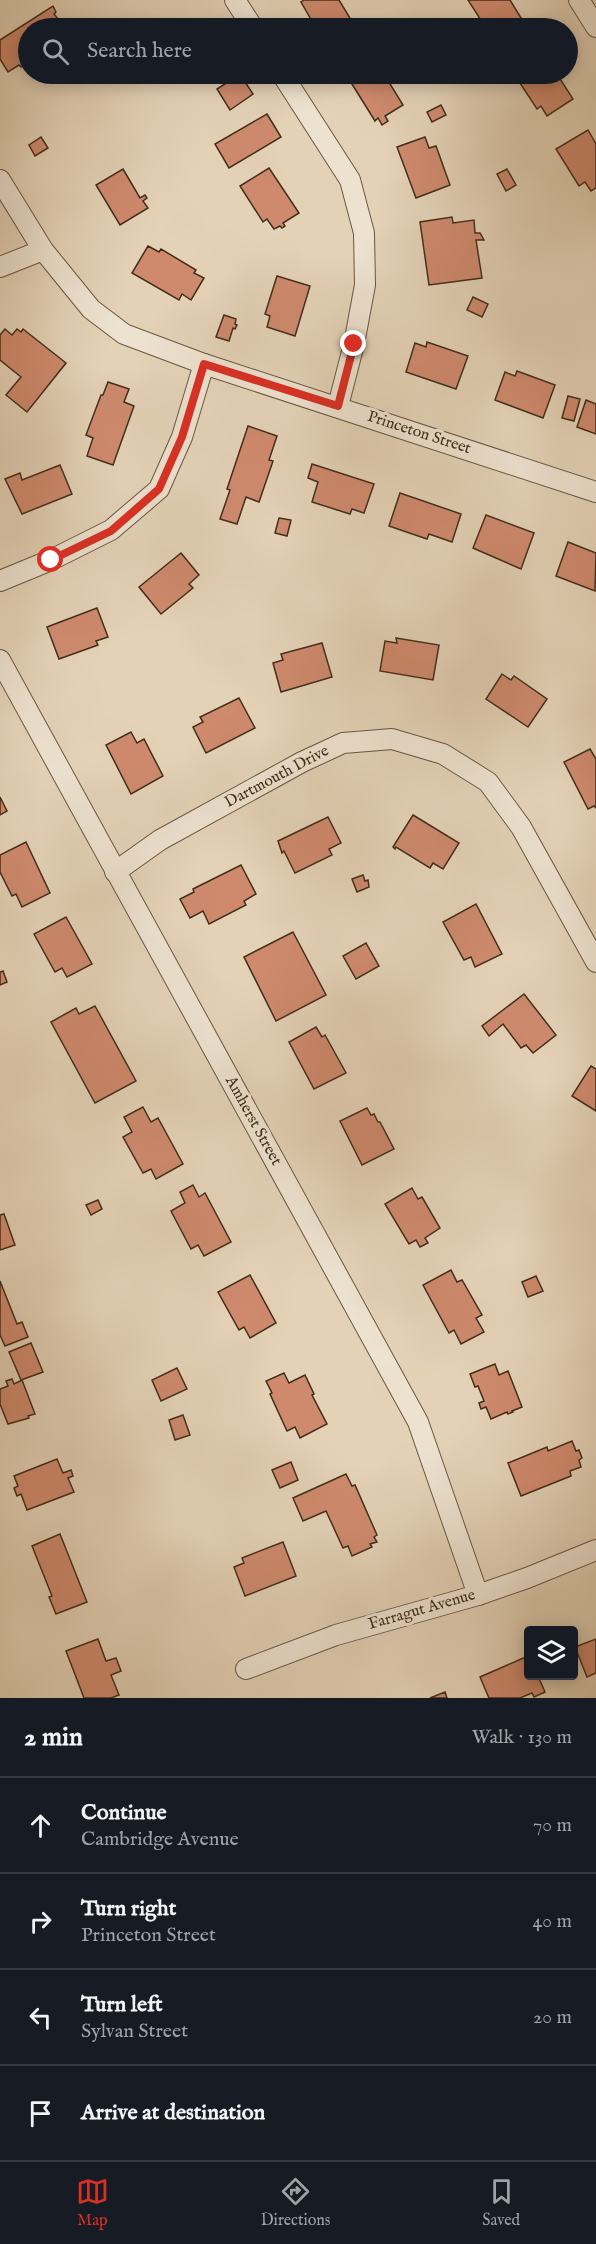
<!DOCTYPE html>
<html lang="en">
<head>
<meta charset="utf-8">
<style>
  :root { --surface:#171b24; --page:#242831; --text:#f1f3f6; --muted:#9ea1a6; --line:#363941; --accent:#d93025 }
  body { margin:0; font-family:"IM FELL English",serif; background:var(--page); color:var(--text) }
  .controls { position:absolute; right:18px; bottom:18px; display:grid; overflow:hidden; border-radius:6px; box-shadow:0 3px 15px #0003 }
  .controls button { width:54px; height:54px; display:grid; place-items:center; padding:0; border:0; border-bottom:2px solid var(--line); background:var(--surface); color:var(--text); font:30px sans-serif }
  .stop { position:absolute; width:18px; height:18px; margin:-14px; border:4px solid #d93025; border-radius:50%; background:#fff }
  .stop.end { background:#d93025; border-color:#fff; box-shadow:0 2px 6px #0008 }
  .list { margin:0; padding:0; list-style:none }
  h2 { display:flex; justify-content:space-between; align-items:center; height:78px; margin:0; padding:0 24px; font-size:26px }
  h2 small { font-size:20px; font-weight:400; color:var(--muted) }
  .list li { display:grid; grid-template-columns:39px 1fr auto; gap:18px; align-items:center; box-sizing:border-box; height:96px; padding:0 24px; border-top:2px solid var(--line) }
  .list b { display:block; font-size:22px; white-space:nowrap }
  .list p { margin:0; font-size:20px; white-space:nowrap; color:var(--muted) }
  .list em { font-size:20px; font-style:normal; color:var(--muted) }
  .icon { flex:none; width:33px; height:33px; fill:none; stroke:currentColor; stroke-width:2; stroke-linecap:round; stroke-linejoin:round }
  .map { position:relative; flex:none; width:596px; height:1698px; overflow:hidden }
  .search { position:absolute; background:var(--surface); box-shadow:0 3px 15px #0003; left:18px; right:18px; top:18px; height:66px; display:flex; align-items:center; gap:15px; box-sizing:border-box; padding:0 21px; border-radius:33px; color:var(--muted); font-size:22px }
  .sheet { height:462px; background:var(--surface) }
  nav { display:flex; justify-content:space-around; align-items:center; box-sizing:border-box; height:84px; border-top:2px solid var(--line); background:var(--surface); font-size:16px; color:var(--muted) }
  nav a { display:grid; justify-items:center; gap:3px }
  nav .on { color:var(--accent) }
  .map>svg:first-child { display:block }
  .building { fill:#cf8a6e; stroke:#412e1a; stroke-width:1.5 }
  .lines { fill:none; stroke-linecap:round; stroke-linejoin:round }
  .street-casing { stroke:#6a5741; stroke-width:22 }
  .street { stroke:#ede2d0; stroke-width:20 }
  .route { stroke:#d93025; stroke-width:8 }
  .labels { text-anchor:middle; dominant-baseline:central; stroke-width:6; stroke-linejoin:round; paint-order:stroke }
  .street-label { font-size:16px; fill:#412e1a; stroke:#ede2d0 }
</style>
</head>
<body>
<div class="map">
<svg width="596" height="1698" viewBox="0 0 596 1698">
  <rect width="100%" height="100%" fill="#e4d2b7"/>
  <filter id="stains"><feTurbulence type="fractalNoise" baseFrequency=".00333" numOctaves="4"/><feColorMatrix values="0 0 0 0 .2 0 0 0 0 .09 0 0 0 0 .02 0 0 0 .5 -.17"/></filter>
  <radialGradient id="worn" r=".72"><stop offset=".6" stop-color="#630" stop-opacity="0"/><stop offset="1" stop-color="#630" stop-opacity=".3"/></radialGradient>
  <g class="building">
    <path d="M304 0H339L356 28H316L301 2Z"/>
    <path d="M468 0H510L526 26 522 28H486Z"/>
    <path d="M53 6 56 12 54 14 63 25V28H28V59L22 63 24 65 21 67 19 65 8 72 0 59V40Z"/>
    <path d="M240 74 253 94 230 110 217 89Z"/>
    <path d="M352 74H384L403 105 385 116 388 121 382 125 378 118 375 121 347 76Z"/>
    <path d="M514 74H557L573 99 547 116 541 106 537 109Z"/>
    <path d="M441 105 446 115 432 122 427 112Z"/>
    <path d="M267 114 281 137 229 168 215 144Z"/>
    <path d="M588 130 596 144V188L591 191 585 182 579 186 556 149Z"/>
    <path d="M41 137 48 148 35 156 29 145Z"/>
    <path d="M425 137 429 148 436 146 450 185 416 198 397 147Z"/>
    <path d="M269 168 299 213 283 223 285 226 282 228 280 226 274 229 267 219 263 222 240 186Z"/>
    <path d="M123 169 140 198 145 195 147 198 143 201 148 208 120 225 96 185Z"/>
    <path d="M507 169 516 185 506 191 497 174Z"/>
    <path d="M452 217 453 223 474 220 475 233H480L484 240H476L482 278 429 285 420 222Z"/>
    <path d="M148 246 159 252 161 249 196 270 194 273 204 278 191 300 182 294 179 300 132 273Z"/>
    <path d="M277 276 310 286 295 336 267 327 270 316 265 314Z"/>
    <path d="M473 297 488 304 482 317 467 310Z"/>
    <path d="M224 315 236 319 235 324 237 325 235 329 233 328 229 341 216 337Z"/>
    <path d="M5 329 12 335 17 329 21 332 23 329 66 363 27 412 6 395 21 377 0 360V335Z"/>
    <path d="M427 342 468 356 456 389 406 372 415 343 426 347Z"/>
    <path d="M517 371 555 385 543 418 495 400 505 372 515 376Z"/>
    <path d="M108 382 129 389 124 402 134 406 113 465 87 456 93 438 86 435 101 395H103Z"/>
    <path d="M568 396 580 399 574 421 562 418Z"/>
    <path d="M586 400 596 404V434L577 427Z"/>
    <path d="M248 426 277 436 269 460 273 461 259 502 246 497 237 524 220 519 230 490 227 489Z"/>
    <path d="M312 464 374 484 364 513 352 509 350 514 312 502 318 482 308 478Z"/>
    <path d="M60 465 72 494 22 514 5 479 20 473 22 480Z"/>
    <path d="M400 493 461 514 452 542 429 534 427 539 389 526Z"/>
    <path d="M486 515 534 533 521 569 473 548Z"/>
    <path d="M279 518 291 520 287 536 275 533Z"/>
    <path d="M568 542 596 553 595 591 556 576Z"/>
    <path d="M181 553 199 575 189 584 193 588 161 614 139 587Z"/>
    <path d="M97 608 108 637 96 641 98 645 59 659 47 627Z"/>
    <path d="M396 638 439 645 433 680 380 671 385 641 397 643Z"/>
    <path d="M322 643 332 677 281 692 273 663 283 660 281 654Z"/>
    <path d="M502 674 511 680 514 676 547 699 528 727 486 699Z"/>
    <path d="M239 698 255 728 206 753 193 727 203 722 200 717Z"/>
    <path d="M131 732 137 743 144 739 163 776 131 794 106 745Z"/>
    <path d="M590 749 596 759V808L594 806 588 809 564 762Z"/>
    <path d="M0 797 7 811 0 815Z"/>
    <path d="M413 815 459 843 443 869 433 863 430 868 396 847 395 849 393 847Z"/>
    <path d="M328 817 341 843 329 849 332 855 295 873 284 851 282 853 278 841Z"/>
    <path d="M26 842 50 893 22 907 16 894 12 896 0 872V855Z"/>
    <path d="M241 865 256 894 244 901 246 905 209 924 203 911 190 918 180 899 194 892 193 889Z"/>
    <path d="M363 875 365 881 368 880 369 887 357 892 352 879Z"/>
    <path d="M476 904 502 954 475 967 471 957 464 960 443 922Z"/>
    <path d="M66 917 92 964 67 977 62 968 55 972 34 934Z"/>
    <path d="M293 932 326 995 276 1021 244 957Z"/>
    <path d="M366 943 379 966 356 979 343 956Z"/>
    <path d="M3 971 7 982 0 985V972Z"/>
    <path d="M524 994 556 1035 533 1053 526 1045 521 1048 503 1024 489 1036 482 1026Z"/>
    <path d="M95 1006 136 1081 95 1103 51 1022 76 1008 79 1014Z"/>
    <path d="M316 1027 322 1037 325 1035 346 1073 314 1089 289 1042Z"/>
    <path d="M591 1066 596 1069V1111L572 1096Z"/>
    <path d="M143 1107 151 1122 158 1118 183 1164 156 1179 151 1169 143 1173 123 1137 132 1132 124 1117Z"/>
    <path d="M367 1108 371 1115 374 1114 378 1122H380L394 1149 362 1165 340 1121Z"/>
    <path d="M193 1185 199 1197 205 1193 231 1242 204 1256 198 1245 191 1249 171 1211 185 1203 180 1192Z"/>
    <path d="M412 1188 418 1199 422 1197 440 1228 425 1238 428 1243 420 1247 416 1240 409 1244 385 1204Z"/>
    <path d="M98 1200 102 1209 91 1215 86 1205Z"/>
    <path d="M4 1214 15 1245 0 1250V1215Z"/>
    <path d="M451 1270 457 1282 462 1280 482 1315 476 1318 484 1332 461 1344 454 1330 449 1333 423 1285Z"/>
    <path d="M250 1275 276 1323 250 1338 244 1327 239 1330 218 1292Z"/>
    <path d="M536 1276 543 1291 528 1297 522 1282Z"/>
    <path d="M0 1281 17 1324 22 1322 28 1337 5 1346 0 1335Z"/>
    <path d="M31 1343 43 1372 21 1380 9 1352Z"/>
    <path d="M495 1364 499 1375 508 1371 522 1407 512 1411 513 1412 508 1414 507 1412 491 1419 486 1407 481 1409 479 1403 484 1401 478 1386 475 1387 470 1374Z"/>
    <path d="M177 1368 187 1389 161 1401 152 1380Z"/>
    <path d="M284 1373 289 1383 305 1375 314 1394 312 1395 327 1424 300 1438 295 1427 287 1431 270 1394 272 1393 266 1381Z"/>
    <path d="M12 1379 14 1384 22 1380 35 1414 28 1416 29 1418 8 1424 0 1404V1389L8 1386 6 1381Z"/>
    <path d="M183 1415 190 1435 175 1440 169 1420Z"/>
    <path d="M572 1441 576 1451 579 1450 582 1458 579 1460 581 1467 570 1471 571 1476 521 1496 508 1463 547 1447 548 1451Z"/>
    <path d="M57 1459 63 1473 71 1470 73 1476 68 1478 74 1492 27 1510 21 1494 17 1496 14 1488 18 1486 14 1476Z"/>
    <path d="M291 1462 298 1480 280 1488 272 1470Z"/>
    <path d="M346 1474 352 1486 355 1485 377 1535 374 1537 377 1542 370 1544 372 1547 352 1556 348 1546 343 1548 326 1511 303 1521 293 1498Z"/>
    <path d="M60 1534 87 1602 56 1614 49 1597 52 1596 32 1546Z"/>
    <path d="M283 1542 296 1576 245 1596 234 1567 244 1563 242 1558Z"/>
    <path d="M98 1639 106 1661 116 1658 121 1671 111 1675 119 1695 111 1698H84L66 1651Z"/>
    <path d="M596 1639V1673L587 1677 575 1647Z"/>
    <path d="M528 1656V1676H538L545 1692 534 1697 532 1693 520 1698H489L480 1677Z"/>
    <path d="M445 1692 447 1698H430Z"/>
  </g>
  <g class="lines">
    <g class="street-casing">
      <g id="street">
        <path d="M235 0 253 28"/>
        <path d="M579 0 596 27"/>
        <path d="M282 74 350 180 364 233 365 285 354 344 338 406"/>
        <path d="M0 180 43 250 91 309 124 334 204 364 596 492"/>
        <path d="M0 267 43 250"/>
        <path d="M0 581 51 560 111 530 159 489 182 437 204 364"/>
        <path d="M0 660 418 1422 478 1595"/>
        <path d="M115 872 160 840 302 762 343 743 392 739 443 754 488 782 521 827 596 962"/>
        <path d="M246 1669 336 1635 478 1595 527 1578 596 1550"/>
      </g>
    </g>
    <use href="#street" class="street"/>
  </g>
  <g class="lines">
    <path class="route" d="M51 560 111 531 159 489 182 437 204 364 338 406 354 344"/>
  </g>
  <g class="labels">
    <g class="street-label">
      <text transform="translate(419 433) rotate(18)">Princeton Street</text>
      <text transform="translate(277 777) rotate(-28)">Dartmouth Drive</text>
      <text transform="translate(253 1121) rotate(61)">Amherst Street</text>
      <text transform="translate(422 1610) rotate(-16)">Farragut Avenue</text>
    </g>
  </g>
  <rect width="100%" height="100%" filter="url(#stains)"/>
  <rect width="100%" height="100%" fill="url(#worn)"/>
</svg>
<div class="controls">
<button><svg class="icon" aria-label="layers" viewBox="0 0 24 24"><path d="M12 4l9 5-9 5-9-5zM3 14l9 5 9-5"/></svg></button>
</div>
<div class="stop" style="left:51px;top:560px"></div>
<div class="stop end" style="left:354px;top:344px"></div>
<div class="search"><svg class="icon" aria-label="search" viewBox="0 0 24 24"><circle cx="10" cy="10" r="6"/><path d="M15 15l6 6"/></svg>Search here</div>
</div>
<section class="sheet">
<h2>2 min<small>Walk · 130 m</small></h2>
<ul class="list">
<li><svg class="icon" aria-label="ahead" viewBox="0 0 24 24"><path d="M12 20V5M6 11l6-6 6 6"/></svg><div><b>Continue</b><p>Cambridge Avenue</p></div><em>70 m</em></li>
<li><svg class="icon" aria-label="right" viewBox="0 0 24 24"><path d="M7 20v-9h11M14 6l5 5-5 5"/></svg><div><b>Turn right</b><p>Princeton Street</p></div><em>40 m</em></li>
<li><svg class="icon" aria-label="left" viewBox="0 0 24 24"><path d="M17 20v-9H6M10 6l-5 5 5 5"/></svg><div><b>Turn left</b><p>Sylvan Street</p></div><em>20 m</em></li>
<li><svg class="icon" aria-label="arrive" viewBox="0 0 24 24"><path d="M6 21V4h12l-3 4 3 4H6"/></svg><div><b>Arrive at destination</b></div></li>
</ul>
</section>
<nav>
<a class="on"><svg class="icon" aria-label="map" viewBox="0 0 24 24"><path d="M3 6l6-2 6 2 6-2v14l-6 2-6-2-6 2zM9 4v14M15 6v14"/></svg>Map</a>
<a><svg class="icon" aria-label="directions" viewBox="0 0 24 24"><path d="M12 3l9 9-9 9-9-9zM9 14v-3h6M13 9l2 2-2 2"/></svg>Directions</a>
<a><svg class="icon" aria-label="saved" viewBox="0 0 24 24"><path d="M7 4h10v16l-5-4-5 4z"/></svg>Saved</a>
</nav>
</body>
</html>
